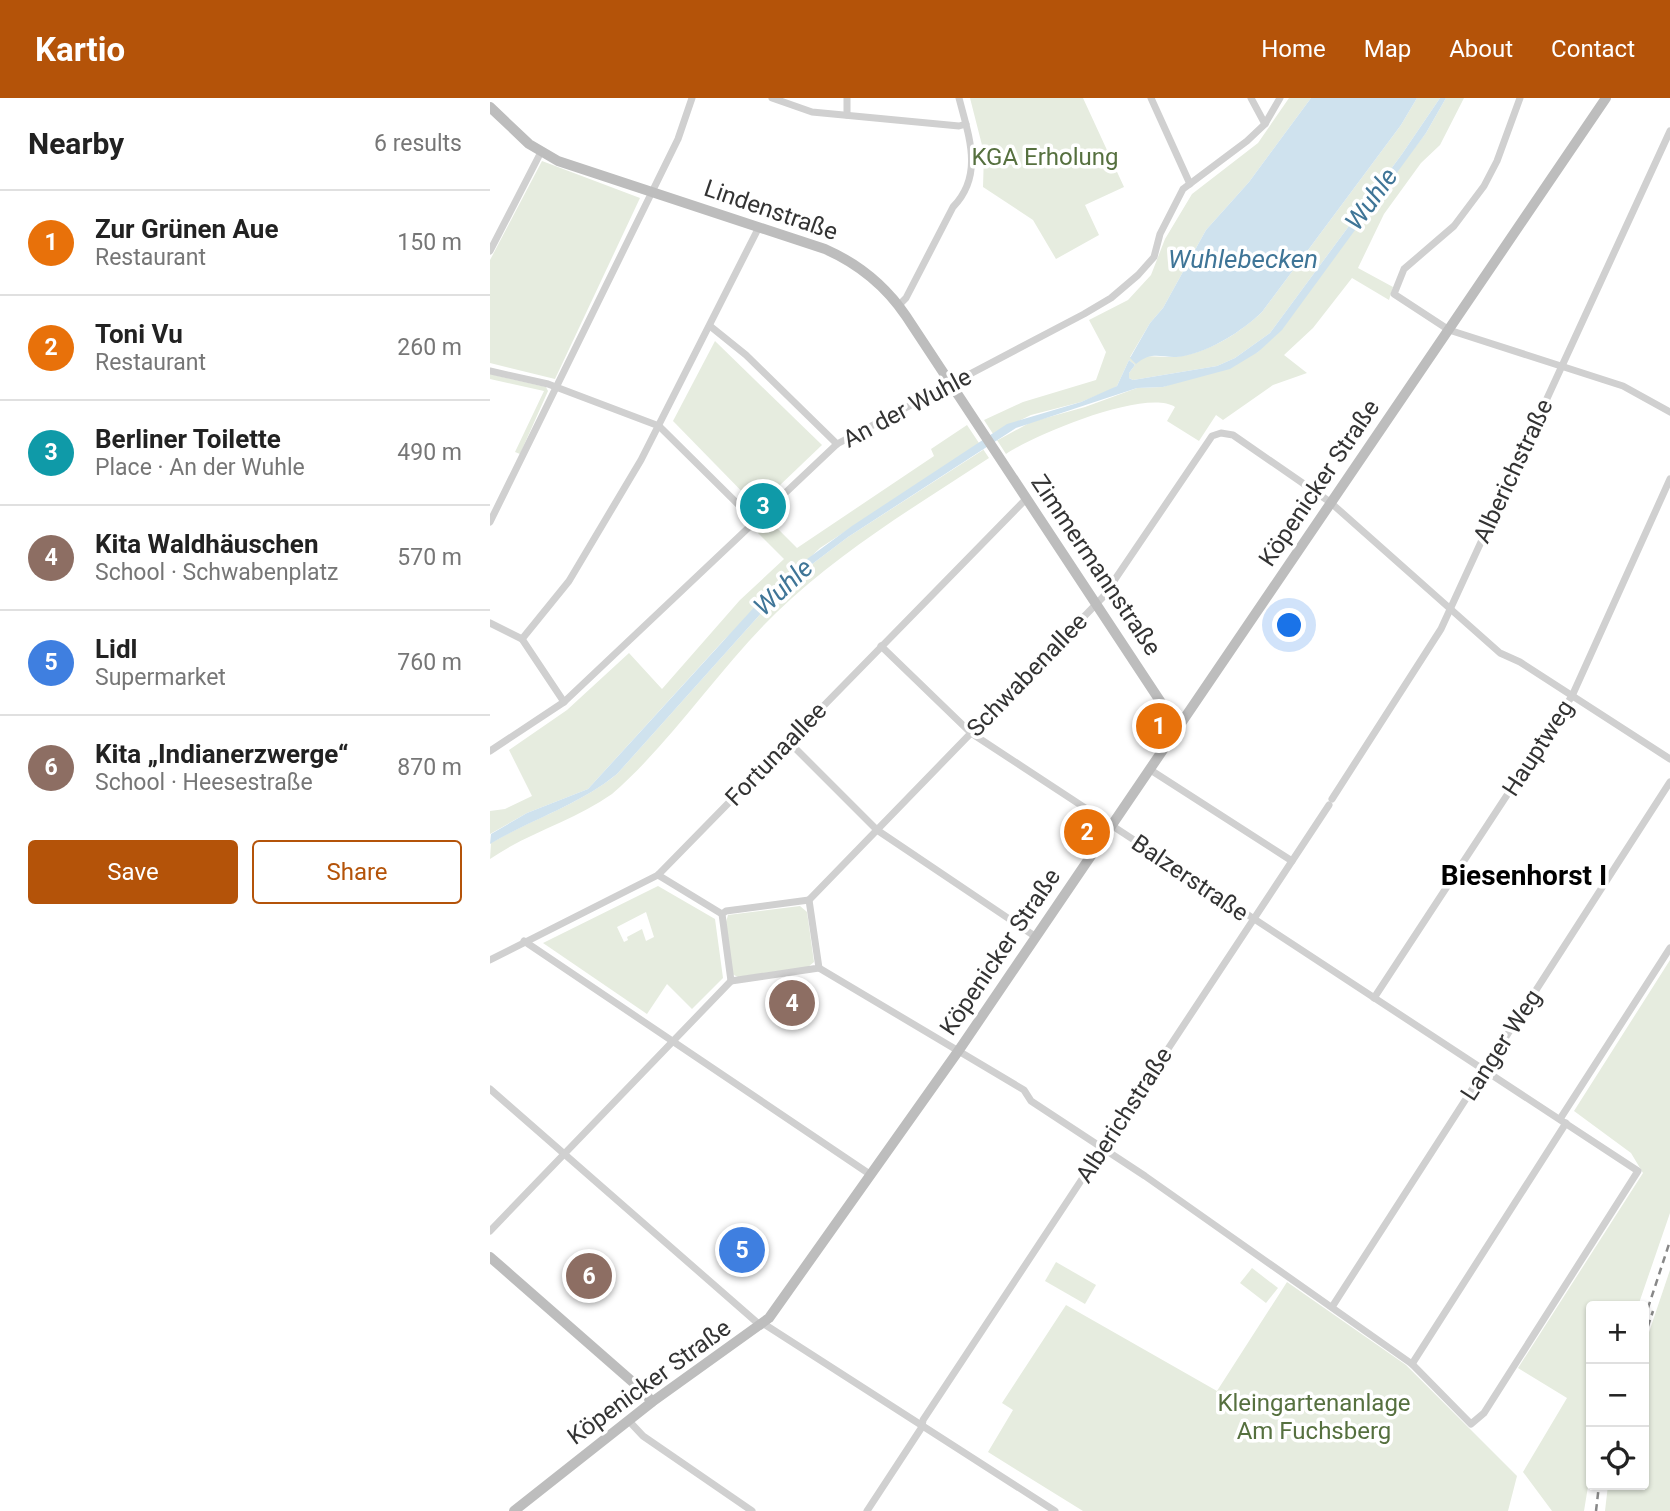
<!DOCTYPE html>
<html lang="en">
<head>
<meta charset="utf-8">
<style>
  :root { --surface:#fff; --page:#f2f2f2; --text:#222; --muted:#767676; --line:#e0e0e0; --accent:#b45309 }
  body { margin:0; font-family:Roboto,sans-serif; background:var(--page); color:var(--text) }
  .controls { position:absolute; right:21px; bottom:21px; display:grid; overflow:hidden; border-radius:7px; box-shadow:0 2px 5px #0004 }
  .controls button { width:63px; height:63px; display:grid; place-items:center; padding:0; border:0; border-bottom:2px solid var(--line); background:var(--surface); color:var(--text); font:35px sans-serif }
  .you { position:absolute; left:800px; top:528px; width:24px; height:24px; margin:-18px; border:5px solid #fff; border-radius:50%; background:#1a73e8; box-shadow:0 0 0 10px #1a73e833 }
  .badge { display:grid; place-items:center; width:46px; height:46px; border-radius:50%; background:var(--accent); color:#fff; font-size:23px; font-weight:700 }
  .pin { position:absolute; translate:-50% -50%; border:4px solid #fff; box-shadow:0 2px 7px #0006 }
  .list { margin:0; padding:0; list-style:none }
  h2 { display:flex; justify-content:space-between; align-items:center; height:91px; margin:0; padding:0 28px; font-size:30px }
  h2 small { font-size:23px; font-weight:400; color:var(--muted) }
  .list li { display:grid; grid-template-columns:46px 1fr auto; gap:21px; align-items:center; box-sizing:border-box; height:105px; padding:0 28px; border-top:2px solid var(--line) }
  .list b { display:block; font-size:26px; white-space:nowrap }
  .list p { margin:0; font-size:23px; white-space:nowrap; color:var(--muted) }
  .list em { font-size:23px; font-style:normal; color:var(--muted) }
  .actions { display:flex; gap:14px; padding:21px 28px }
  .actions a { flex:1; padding:16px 0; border:2px solid var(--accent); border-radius:7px; text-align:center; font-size:24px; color:var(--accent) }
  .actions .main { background:var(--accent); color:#fff }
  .icon { flex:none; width:38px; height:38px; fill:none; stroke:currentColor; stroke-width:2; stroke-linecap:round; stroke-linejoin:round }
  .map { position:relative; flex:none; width:1180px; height:1413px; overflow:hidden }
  header { display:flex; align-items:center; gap:42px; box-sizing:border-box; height:98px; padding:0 35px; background:var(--accent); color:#fff }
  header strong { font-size:33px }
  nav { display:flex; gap:38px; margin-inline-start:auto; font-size:24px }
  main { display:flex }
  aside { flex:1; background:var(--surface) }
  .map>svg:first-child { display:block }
  .green { fill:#e6ecdf; fill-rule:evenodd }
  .water { fill:#cfe2ee }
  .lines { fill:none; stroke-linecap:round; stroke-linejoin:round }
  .street { stroke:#d0d0d0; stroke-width:7 }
  .secondary { stroke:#bdbdbd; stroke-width:10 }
  .rail { stroke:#888; stroke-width:2.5; stroke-dasharray:7 5; stroke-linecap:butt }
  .labels { text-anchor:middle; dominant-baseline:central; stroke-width:7; stroke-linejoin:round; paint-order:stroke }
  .park-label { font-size:24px; fill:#56703f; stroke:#fff }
  .street-label { font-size:24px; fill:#333; stroke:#fff }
  .water-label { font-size:26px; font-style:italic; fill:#3f7597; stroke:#fff }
  .quarter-label { font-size:28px; font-weight:bold; fill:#000; stroke:#fff }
</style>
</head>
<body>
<header>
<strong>Kartio</strong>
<nav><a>Home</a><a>Map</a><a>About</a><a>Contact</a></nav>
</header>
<main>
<aside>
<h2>Nearby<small>6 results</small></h2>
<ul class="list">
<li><span class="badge" style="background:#e8710a">1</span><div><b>Zur Grünen Aue</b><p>Restaurant</p></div><em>150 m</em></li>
<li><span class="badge" style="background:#e8710a">2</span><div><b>Toni Vu</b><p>Restaurant</p></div><em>260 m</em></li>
<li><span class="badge" style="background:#0f9aa8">3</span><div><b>Berliner Toilette</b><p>Place · An der Wuhle</p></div><em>490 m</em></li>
<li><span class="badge" style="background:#8d6e63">4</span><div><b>Kita Waldhäuschen</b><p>School · Schwabenplatz</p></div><em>570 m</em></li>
<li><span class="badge" style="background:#3f7fe0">5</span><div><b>Lidl</b><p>Supermarket</p></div><em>760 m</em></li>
<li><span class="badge" style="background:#8d6e63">6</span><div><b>Kita „Indianerzwerge“</b><p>School · Heesestraße</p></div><em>870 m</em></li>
</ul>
<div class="actions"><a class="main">Save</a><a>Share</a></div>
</aside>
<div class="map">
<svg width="1180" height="1413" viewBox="0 0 1180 1413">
  <rect width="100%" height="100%" fill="#fff"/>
  <g class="green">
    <path d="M480 0H593L634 89 595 107 609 137 566 161 543 122 493 89 494 55Z"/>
    <path d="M799 0H821L759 84 716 132 673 210 660 225 640 259C654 257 665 259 679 259 712 259 749 236 772 214L911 27 927 0H950L912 56 780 235 745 260 727 268 643 282 639 280V275L645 267 639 262 627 288 620 292 591 304 541 317 504 335 508 342 541 324 595 309 647 290 673 289 768 254 936 35 956 0H974L950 47 931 65 894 116 868 170 903 189 899 202 862 180 823 230 794 257 817 275 783 287 733 322 726 317 709 343 677 323 685 309C656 290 544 337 516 356L494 322 533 304 606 282 616 254 599 222 638 202 661 177 675 141 702 96 768 45Z"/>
    <path d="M52 63 150 100 65 281 0 265V162Z"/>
    <path d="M225 243 332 347 267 409 183 323Z"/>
    <path d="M0 276 56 289 58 293 30 356 25 354 54 293 0 281Z"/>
    <path d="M477 327 499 360C426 408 350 453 287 514 230 569 181 645 122 696 84 723 39 734 0 761L1 745C44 720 89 707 127 676L301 482 358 439 493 352 489 346 330 450 233 543 98 691 37 715 0 736V713L15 711 42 698 19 652 77 612 139 555 172 591 250 502 294 461 267 434 279 422 307 450 444 358 441 351Z"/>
    <path d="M168 788 225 821 233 880 202 911 177 886 157 916 53 845ZM156 814 164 839 156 843 152 831 137 839 138 842 134 844 127 829Z"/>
    <path d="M310 808 317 814 324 864 318 869 248 879 242 876 236 824 238 817Z"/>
    <path d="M1180 862V1115L1148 1208H1101V1370L1094 1413H1062L1033 1374 1077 1300 1028 1270 1153 1075 1141 1055 1084 1013Z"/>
    <path d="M566 1164 606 1187 595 1206 555 1183Z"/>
    <path d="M762 1170 788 1190 776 1205 750 1185Z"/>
    <path d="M1180 1172V1413H1115L1118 1387H1154V1249Z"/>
    <path d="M797 1184 916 1267 1027 1378 1018 1413H593L498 1354 523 1312 512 1305 576 1207 727 1293Z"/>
  </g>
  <g class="water">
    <path d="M821 0H927L911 27 772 214C751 234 722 252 694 258 673 262 664 251 646 266L640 260 660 225 673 210 716 132 759 84Z"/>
    <path d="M950 0H956L936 35 792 232 768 254 740 271 673 289 647 290 526 330 358 439 301 482 127 676C89 707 42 721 0 746L1 736 37 715 98 691 279 493 298 475 362 428 517 326 591 304 627 288 639 262 645 267 639 275V280L643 282 727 268 745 260 780 235 912 56Z"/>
  </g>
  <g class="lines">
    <g class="street">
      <path d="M282 0 322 14 469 28 476 26"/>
      <path d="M661 0 700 86"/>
      <path d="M761 0 775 26"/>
      <path d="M1030 0 1007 63 994 88 964 128 914 171 904 196 959 232 1133 288 1180 314"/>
      <path d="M357 17V0"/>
      <path d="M0 153 51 54"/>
      <path d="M409 207 416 200 463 109C494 77 479 39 469 0"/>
      <path d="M220 228 256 257 347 346"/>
      <path d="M0 273 58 286 169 328 266 424"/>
      <path d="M0 424 188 41 202 0"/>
      <path d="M0 525 32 541 74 604"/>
      <path d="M32 541 79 483 151 362 269 129"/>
      <path d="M298 643 387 732 546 839"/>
      <path d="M0 653 74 604 347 346 594 216 621 200 648 177 664 159 670 136 693 91 757 43 775 26 790 0"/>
      <path d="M659 671 802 763"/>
      <path d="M842 701 951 531 1180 33"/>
      <path d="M168 777 232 816"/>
      <path d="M319 802 613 499 722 338 731 335 743 337 840 404 1010 555 1030 564 1180 661"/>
      <path d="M319 802 329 870 241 883 232 816 236 813Z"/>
      <path d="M34 843 381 1077"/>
      <path d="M0 862 168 777 536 401"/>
      <path d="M329 870 534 992 541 1003 655 1078 922 1266 981 1326 994 1315 1148 1073 481 635 391 548"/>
      <path d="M884 900 1082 598 1180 381"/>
      <path d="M0 991 271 1228"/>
      <path d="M1070 1021 1180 850"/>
      <path d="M0 1133 241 883"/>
      <path d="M842 1209 1180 684"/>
      <path d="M274 1226 565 1413"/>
      <path d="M922 1266 1076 1025"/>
      <path d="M138 1322 153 1338 262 1413"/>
      <path d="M377 1413 432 1329 433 1322 839 707"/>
    </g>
    <g class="secondary">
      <path d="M0 9 39 46 68 63 335 151C369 166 395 187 416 218L676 612 691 624"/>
      <path d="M0 1159 153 1293 162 1304"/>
      <path d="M24 1413 162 1304 279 1220 469 952 1116 0"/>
    </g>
    <g class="rail">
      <path d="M1154 1222 1180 1143"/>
      <path d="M1154 1240 1163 1213"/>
      <path d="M1106 1413 1109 1387"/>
    </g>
  </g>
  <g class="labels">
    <g class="park-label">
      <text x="555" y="59">KGA Erholung</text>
      <text x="824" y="1305">Kleingartenanlage<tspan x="824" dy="28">Am Fuchsberg</tspan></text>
    </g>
    <g class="street-label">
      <text transform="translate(281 112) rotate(19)">Lindenstraße</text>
      <text transform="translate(417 310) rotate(-28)">An der Wuhle</text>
      <text transform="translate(1023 373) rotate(-65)">Alberichstraße</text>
      <text transform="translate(829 385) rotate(-56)">Köpenicker Straße</text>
      <text transform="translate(606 467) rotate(56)">Zimmermannstraße</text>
      <text transform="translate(537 577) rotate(-46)">Schwabenallee</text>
      <text transform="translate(1048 650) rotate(-57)">Hauptweg</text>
      <text transform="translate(286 656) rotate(-46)">Fortunaallee</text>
      <text transform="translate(700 780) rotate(34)">Balzerstraße</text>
      <text transform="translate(510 854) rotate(-56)">Köpenicker Straße</text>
      <text transform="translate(1011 947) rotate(-57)">Langer Weg</text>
      <text transform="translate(634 1017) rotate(-57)">Alberichstraße</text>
      <text transform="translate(159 1284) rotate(-36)">Köpenicker Straße</text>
    </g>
    <g class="water-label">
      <text transform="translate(881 101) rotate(-54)">Wuhle</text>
      <text x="753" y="161">Wuhlebecken</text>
      <text transform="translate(293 489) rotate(-43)">Wuhle</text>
    </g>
    <g class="quarter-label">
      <text x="1034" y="777">Biesenhorst I</text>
    </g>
  </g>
</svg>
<div class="controls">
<button>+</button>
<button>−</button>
<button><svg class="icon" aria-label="locate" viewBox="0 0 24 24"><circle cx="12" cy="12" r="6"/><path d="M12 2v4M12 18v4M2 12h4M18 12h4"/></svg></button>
</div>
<div class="you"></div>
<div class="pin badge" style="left:669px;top:628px;background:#e8710a">1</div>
<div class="pin badge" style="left:597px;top:734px;background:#e8710a">2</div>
<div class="pin badge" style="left:273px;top:408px;background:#0f9aa8">3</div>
<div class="pin badge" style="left:302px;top:905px;background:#8d6e63">4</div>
<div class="pin badge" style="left:252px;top:1152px;background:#3f7fe0">5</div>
<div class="pin badge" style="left:99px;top:1178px;background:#8d6e63">6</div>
</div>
</main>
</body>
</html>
